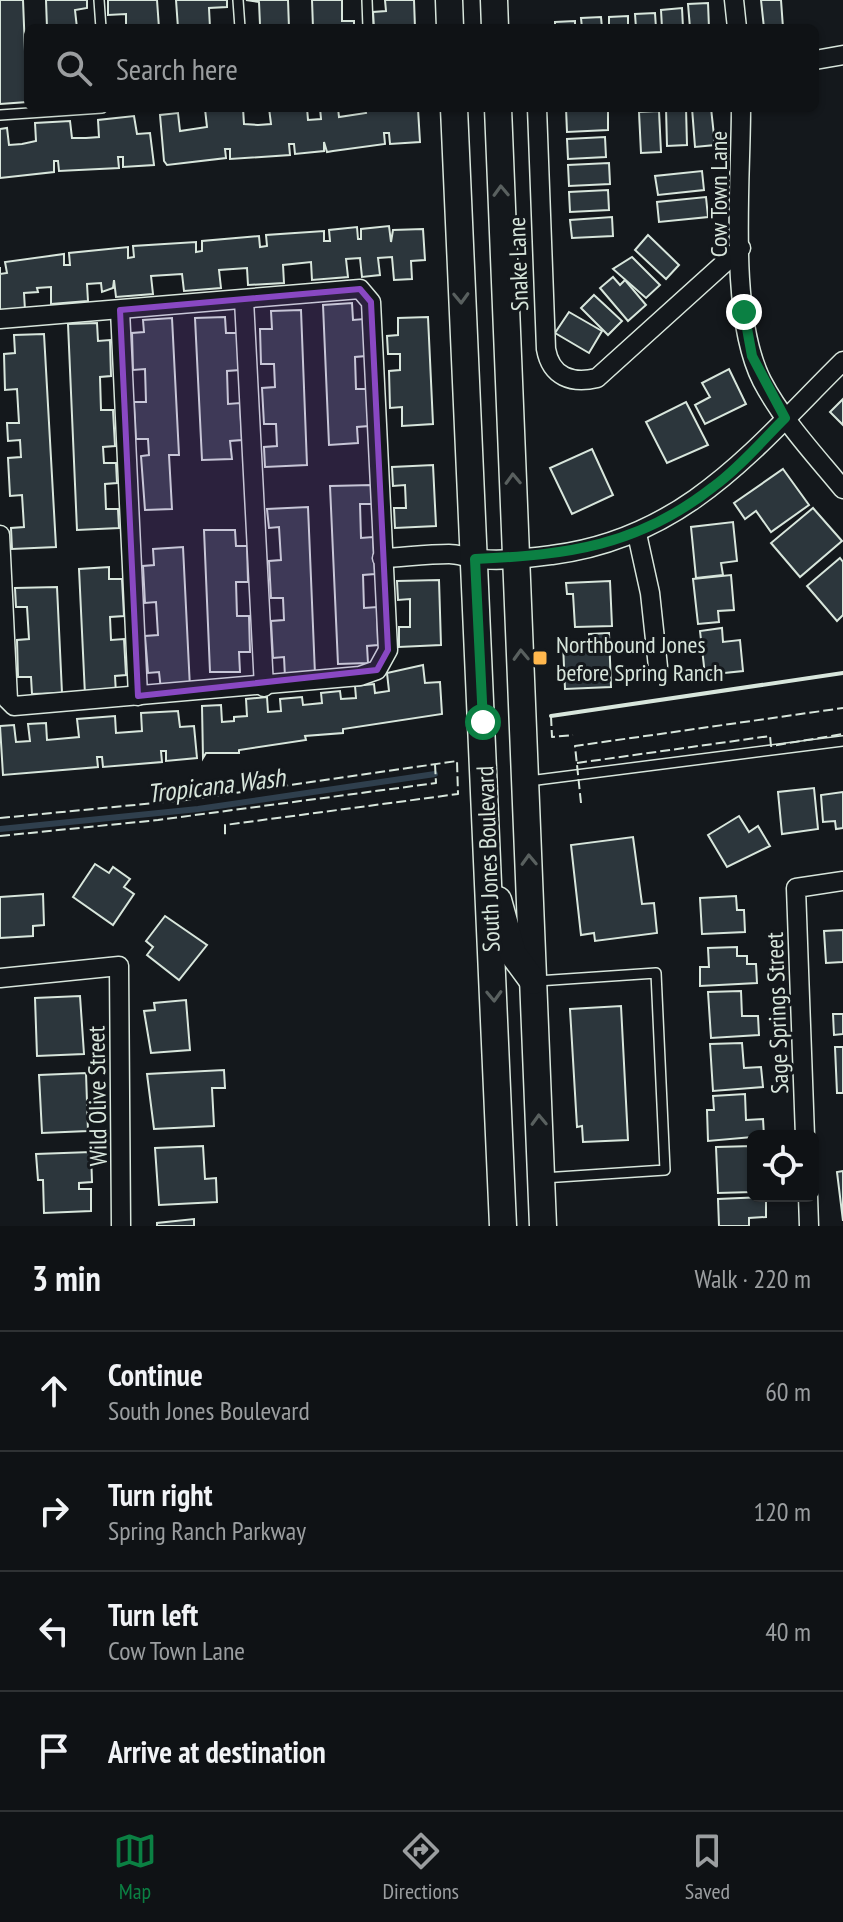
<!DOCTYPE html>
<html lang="en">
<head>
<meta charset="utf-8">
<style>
  :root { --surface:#0f1215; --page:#1d2022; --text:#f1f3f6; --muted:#9b9ea0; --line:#2f3234; --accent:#0b8043 }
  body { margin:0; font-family:"PT Sans Narrow",sans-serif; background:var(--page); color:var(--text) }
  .controls { position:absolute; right:24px; bottom:24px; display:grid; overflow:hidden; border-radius:12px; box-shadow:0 2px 6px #0004 }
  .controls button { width:72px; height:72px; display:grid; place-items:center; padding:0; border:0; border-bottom:2px solid var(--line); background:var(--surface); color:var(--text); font:40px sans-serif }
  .stop { position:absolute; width:24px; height:24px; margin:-18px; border:6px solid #0b8043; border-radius:50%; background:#fff }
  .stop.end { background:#0b8043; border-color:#fff; box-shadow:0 2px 8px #0008 }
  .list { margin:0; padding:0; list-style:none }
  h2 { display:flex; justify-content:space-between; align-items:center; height:104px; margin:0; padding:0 32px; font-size:34px }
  h2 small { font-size:26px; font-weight:400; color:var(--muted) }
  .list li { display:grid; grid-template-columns:52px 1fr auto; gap:24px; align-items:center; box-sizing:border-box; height:120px; padding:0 32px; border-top:2px solid var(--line) }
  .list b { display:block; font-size:30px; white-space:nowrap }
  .list p { margin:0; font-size:26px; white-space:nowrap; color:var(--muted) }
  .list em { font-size:26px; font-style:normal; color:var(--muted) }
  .icon { flex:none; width:44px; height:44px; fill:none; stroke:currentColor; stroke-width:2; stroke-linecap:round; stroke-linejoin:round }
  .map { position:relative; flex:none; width:843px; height:1226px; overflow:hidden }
  .search { position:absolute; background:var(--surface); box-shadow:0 2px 6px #0004; left:24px; right:24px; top:24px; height:88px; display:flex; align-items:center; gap:20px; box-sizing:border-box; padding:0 28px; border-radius:12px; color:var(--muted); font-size:30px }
  .sheet { height:584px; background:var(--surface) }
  nav { display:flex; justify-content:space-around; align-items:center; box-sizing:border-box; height:112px; border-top:2px solid var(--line); background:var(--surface); font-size:22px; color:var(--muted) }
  nav a { display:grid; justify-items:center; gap:4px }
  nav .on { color:var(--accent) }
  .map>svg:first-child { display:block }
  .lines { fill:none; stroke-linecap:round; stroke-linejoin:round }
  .stream { stroke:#2f3f4d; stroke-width:6 }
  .building { fill:#2c363c; stroke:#d8e6dc; stroke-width:2 }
  .lane-casing { stroke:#d8e6dc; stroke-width:12 }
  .street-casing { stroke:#d8e6dc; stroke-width:21 }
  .primary-casing { stroke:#d8e6dc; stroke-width:29 }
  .lane { stroke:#14181c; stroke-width:9 }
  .street { stroke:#14181c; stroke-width:18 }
  .primary { stroke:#14181c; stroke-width:26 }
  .fence { stroke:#d8e6dc; stroke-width:2; stroke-dasharray:10 4; stroke-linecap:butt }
  .wall { stroke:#d8e6dc; stroke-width:4 }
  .oneway { stroke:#59605f }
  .route { stroke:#0b8043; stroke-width:10 }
  .marked { fill:#8948c3; fill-opacity:0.2; stroke:#8948c3; stroke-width:6; stroke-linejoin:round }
  .poi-dot { fill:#ffb74d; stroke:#14181c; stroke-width:3 }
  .labels { text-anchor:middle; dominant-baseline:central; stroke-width:6; stroke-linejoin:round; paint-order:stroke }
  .street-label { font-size:24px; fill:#d8e6dc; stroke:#14181c }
  .poi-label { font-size:24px; fill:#d8e6dc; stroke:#14181c; text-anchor:start }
  .water-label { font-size:26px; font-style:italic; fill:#d8e6dc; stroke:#14181c }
</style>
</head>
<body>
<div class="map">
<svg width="843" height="1226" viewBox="0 0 843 1226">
  <rect width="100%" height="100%" fill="#14181c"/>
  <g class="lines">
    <path class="stream" d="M0 829 198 809 435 774"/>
  </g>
  <g class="building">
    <path d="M0 0H23L27 102 0 104Z"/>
    <path d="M46 0H87V8L75 10 77 28H47Z"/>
    <path d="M108 0H157L159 28H126V14L108 15Z"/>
    <path d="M176 0H227V7L209 8 210 28H178Z"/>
    <path d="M246 0H288L289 28H247V25H260L259 2Z"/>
    <path d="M312 0H342V21H354V28H313Z"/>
    <path d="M385 0H414L415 28H374L373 12 386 11Z"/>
    <path d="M761 0H781L783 28H764Z"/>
    <path d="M708 3 709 28H690L688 4Z"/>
    <path d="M682 8 683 28H662L661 10Z"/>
    <path d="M655 13 656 28H636L635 14Z"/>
    <path d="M628 16V28H609V17Z"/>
    <path d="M601 17 602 28H582L581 18Z"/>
    <path d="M575 21V28H555V22Z"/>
    <path d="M243 108 244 124 258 125 271 124 269 108H307L308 120 321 119 320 108H338L339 117 366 113 365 108 418 109 420 142 390 144 389 133H384L385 144 333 151 327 152 324 142V151L295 154 294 144H289L290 155 230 159V149H225L226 158 167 165 164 161 160 115 178 113 180 131 207 127 205 109Z"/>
    <path d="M566 108 608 109V130L567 132Z"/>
    <path d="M666 108H686L687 145 667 146Z"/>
    <path d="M692 108H711L715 145 695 147Z"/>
    <path d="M659 111 661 152 641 153 639 112Z"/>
    <path d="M134 116 137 134 150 133 154 165 123 167V157H118L119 168 59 171 58 161H54V172L0 178V129L7 128 9 145 22 144 36 141 35 123 70 121 72 138H86L99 137 98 120Z"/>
    <path d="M605 137 606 157 568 159 567 139Z"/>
    <path d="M609 163 610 184 569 186 568 165Z"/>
    <path d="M702 171 704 190 658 195 655 176Z"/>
    <path d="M608 190 609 210 570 212 569 192Z"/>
    <path d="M706 197 708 217 659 222 657 202Z"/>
    <path d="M612 217 613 236 572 238 570 220Z"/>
    <path d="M389 226 391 242 393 230 423 229 425 260 411 261 412 279 394 280 392 257 378 258 380 275 362 277 360 258 346 259 348 277 312 280 311 262 283 265 284 283 248 285 247 268 219 270 221 288 184 291 182 274 151 276 153 294 116 297 114 280 113 288 102 292 101 283 87 284 88 301 51 304V287L37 288 38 292 24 293 25 310 0 312V267V274L7 273 5 262 64 254V265H70L69 253 128 247V258L134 257 133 246 196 242V252L202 251V241L259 236 260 247 267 246 266 235 324 231V241H330L329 230 357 227 358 239H361V229Z"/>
    <path d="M648 235 679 265 666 279 635 250Z"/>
    <path d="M632 257 660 285 646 298 613 269Z"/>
    <path d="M613 277 620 285 625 280 646 305 628 321 600 288Z"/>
    <path d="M594 295 622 321 608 335 581 308Z"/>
    <path d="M352 303 353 320 364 319 366 356 355 357 356 389H368L369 426 357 427 358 443 329 445 323 305Z"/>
    <path d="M301 310 307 465 265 467 264 447 277 446 276 424H264L262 388 275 387 274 364H261L260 329H272L271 311Z"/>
    <path d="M569 312 602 331 589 353 555 333Z"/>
    <path d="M225 317 226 333H238L240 370 227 371 228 404 240 403 242 440 230 441 232 459 202 460 195 318Z"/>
    <path d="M428 317 433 424 402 426V407L390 408 389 371 400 370V354H388L387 336 398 335V318Z"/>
    <path d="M172 318 179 455H169L172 509 145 510 141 456 149 455 148 439H136L134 402H146L145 369 133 370 132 333 144 332 143 320Z"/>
    <path d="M97 323 98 341 110 340 111 376 100 377 101 410H113L115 446 103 447 104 463H116L117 483 105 484 106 509H118L119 528 77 530 68 324Z"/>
    <path d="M44 334 56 547 12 549 11 528 24 527 22 495 10 496 8 458 21 457 20 440 8 441 7 423H19L17 389 5 390 4 354 15 353 14 335Z"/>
    <path d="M729 369 746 404 705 424 695 405 710 397 702 383Z"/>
    <path d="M843 399V425L830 412Z"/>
    <path d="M686 402 708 445 667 463 646 422Z"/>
    <path d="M592 449 613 495 572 514 550 468Z"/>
    <path d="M433 465 436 526 395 528 394 508H406L405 485 393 486 392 467Z"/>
    <path d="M783 469 809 505 771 532 756 511 745 519 734 503Z"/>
    <path d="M372 485 373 504H360L361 538 373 537 375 574 363 575 364 608 377 607 378 645 367 646 368 663 338 664 330 486Z"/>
    <path d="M308 507 315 674 285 677 284 657 273 658 271 621 284 620 283 598H271L269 561 281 560 279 527 269 528 267 509Z"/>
    <path d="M813 508 842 541 800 577 771 543Z"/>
    <path d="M733 522 737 561 721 563 723 575 696 578 691 527Z"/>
    <path d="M204 530H235L236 546H247L248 582H236L237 616H249L250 652H239L240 672H210Z"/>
    <path d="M183 547 190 688 161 690 159 672 148 673 145 636 158 635 156 602 145 603 143 566 154 565 153 549Z"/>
    <path d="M840 558 843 562V615L837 621 807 586Z"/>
    <path d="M109 567V579H122L124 616 110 617 111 640 124 639 126 675 115 676 116 693 85 695 79 569Z"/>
    <path d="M731 575 734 610 718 611 719 622 698 624 693 579Z"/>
    <path d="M439 580 441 645 399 647V627H410V599L398 600 397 581Z"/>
    <path d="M610 581 612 626 575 627 573 594H567L566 583Z"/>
    <path d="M57 587 62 693 32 694 31 677H18L17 640 29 639 27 607H16L15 588Z"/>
    <path d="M722 628 723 642 740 640 743 671 705 675 700 631Z"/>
    <path d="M609 633 611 687 565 689 563 644 589 642V634Z"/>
    <path d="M423 665 425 683 440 682 442 714 343 729V733L305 736 306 740 239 750V753H206L203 758 202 706 221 705 222 722 234 721V717L247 716 246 699 267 697 268 712 281 711 280 699 302 697 303 705 322 703 321 693 340 691 341 699 356 698 355 686 374 684 375 693 389 691 387 673Z"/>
    <path d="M178 711 180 727 194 726 197 758 166 761V751H161L162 762 103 767 102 757H97L98 767 3 775 0 726 14 725 16 742 30 741 28 724 46 723 47 740 79 737 77 719 115 716 116 733 142 731 141 713Z"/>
    <path d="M814 788 818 829 782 834 778 792Z"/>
    <path d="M843 792V828L836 829 835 821 823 822 821 795Z"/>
    <path d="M739 816 749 832 758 826 770 846 727 867 708 835Z"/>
    <path d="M633 837 642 904 654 903 657 933 595 941 594 933 581 935 571 845Z"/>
    <path d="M95 864 109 873 113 867 130 879 124 887 134 894 113 925 73 897Z"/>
    <path d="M43 894 44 925 33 926V936L0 938V897Z"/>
    <path d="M736 896 737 910H744L745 932 702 934 700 898Z"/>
    <path d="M165 916 207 945 179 980 147 955 153 947 146 941Z"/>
    <path d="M843 930V962L826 963 824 931Z"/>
    <path d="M737 947V956H747V964H756L757 983 700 986V967H709L708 948Z"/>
    <path d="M741 991 742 1016H758L759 1035 711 1038 708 992Z"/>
    <path d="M80 996 84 1054 37 1056 35 998Z"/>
    <path d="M186 1000 190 1050 151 1053 144 1011 155 1010 154 1003Z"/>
    <path d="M621 1006 628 1140 583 1142 582 1126 577 1127 570 1009Z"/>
    <path d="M833 1014H843V1034L834 1035Z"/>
    <path d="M742 1043 744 1068 761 1067 763 1087 713 1091 710 1044Z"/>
    <path d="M835 1047H843V1093H837Z"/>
    <path d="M224 1070 225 1088H212L214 1126 154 1129 147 1074Z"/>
    <path d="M86 1073 88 1131 42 1133 39 1075Z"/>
    <path d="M745 1094 746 1120 763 1119 764 1136 708 1141 707 1110H714L713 1096Z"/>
    <path d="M203 1146 205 1179 216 1178 217 1202 159 1205 155 1148Z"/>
    <path d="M753 1146V1192L718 1193 716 1147Z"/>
    <path d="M91 1152 92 1182 79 1183V1189H91V1211L44 1213 43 1180H38L36 1154Z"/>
    <path d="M843 1171V1221L837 1172Z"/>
    <path d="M766 1197V1217L749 1218V1226H719L718 1199Z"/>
    <path d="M194 1219V1226H157V1223Z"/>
  </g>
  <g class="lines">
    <g class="lane-casing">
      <g id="lane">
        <path d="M99 0 101 28"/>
        <path d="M238 0 240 28"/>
        <path d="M367 0 368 28"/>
        <path d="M0 115 102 108"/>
        <path d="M529 781 843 741"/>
        <path d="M537 981 656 973 665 1170 543 1178"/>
      </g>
    </g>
    <g class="street-casing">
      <g id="street">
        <path d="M734 0 737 28"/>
        <path d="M815 60 843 55"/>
        <path d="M537 108 546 349C551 377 572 384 597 378L741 248"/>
        <path d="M741 108C741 184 728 314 762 381 783 421 815 455 843 489"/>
        <path d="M244 300 264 687"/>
        <path d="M120 310 138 696"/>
        <path d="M0 319 360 289 371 302 388 650 377 670 360 676 14 706 8 700 0 535"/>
        <path d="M637 534 650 593 658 667"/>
        <path d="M382 558C404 557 427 554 449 554 457 554 465 557 473 558 497 562 528 558 552 555 685 538 753 450 843 361"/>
        <path d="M0 978 119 966 121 1226"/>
        <path d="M805 1136 796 888 843 881"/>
        <path d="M808 1196 809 1226"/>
      </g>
    </g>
    <g class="primary-casing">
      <g id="primary">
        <path d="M449 0 450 28"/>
        <path d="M494 0 495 28"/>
        <path d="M454 108 503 1226"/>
        <path d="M498 108 543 1226"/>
        <path d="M498 900 513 954 533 981"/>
      </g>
    </g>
    <use href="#lane" class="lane"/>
    <use href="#street" class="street"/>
    <use href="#primary" class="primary"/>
    <g class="fence">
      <path d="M551 716 552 737 573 735"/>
      <path d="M577 763 770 736 771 746 843 734"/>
      <path d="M581 803 575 746 843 708"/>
      <path d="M0 818 186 800 457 761 458 794 225 825V837"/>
      <path d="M0 836 158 820 436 783 435 764"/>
    </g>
    <path class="wall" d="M551 716 843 673"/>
  </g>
  <defs><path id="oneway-chevron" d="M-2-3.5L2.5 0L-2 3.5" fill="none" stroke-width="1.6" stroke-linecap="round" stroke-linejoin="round" transform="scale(2)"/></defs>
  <g class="oneway">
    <use href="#oneway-chevron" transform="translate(501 191) rotate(-92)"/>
    <use href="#oneway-chevron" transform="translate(461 298) rotate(88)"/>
    <use href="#oneway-chevron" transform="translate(513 479) rotate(-92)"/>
    <use href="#oneway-chevron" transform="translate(521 655) rotate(-92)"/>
    <use href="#oneway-chevron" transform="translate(529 860) rotate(-92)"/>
    <use href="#oneway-chevron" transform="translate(494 996) rotate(88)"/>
    <use href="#oneway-chevron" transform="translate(539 1120) rotate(-92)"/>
  </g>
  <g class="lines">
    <path class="route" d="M483 722 475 559C568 555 638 546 713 487 739 468 762 441 785 418L752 356 744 312"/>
  </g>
  <path class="marked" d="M360 289 371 302 388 650 377 670 138 696 120 310Z"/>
  <rect class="poi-dot" x="532" y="650" width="16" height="16" rx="4"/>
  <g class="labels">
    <g class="street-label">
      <text transform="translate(718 194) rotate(-90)">Cow Town Lane</text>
      <text transform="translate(518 264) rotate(-92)">Snake Lane</text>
      <text transform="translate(488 859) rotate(-92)">South Jones Boulevard</text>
      <text transform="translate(777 1013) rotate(-92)">Sage Springs Street</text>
      <text transform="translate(97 1096) rotate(-91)">Wild Olive Street</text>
    </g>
    <g class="poi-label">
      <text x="556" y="644">Northbound Jones<tspan x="556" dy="28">before Spring Ranch</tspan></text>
    </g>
    <g class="water-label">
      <text transform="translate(216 785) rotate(-7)">Tropicana Wash</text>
    </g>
  </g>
</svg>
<div class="controls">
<button><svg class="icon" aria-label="locate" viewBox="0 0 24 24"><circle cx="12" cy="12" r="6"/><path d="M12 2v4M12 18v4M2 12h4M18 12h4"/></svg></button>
</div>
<div class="stop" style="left:483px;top:722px"></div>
<div class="stop end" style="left:744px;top:312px"></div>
<div class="search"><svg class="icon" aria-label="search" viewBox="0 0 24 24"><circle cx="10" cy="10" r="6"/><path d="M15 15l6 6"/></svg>Search here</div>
</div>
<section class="sheet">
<h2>3 min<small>Walk · 220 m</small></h2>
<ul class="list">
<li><svg class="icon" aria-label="ahead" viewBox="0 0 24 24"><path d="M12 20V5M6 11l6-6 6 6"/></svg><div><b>Continue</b><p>South Jones Boulevard</p></div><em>60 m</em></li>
<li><svg class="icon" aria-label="right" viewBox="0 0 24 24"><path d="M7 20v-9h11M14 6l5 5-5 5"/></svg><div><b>Turn right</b><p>Spring Ranch Parkway</p></div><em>120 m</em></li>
<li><svg class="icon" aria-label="left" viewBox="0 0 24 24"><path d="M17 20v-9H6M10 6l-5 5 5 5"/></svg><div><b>Turn left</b><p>Cow Town Lane</p></div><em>40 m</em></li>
<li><svg class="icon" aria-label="arrive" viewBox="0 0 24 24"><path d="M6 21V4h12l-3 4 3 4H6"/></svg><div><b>Arrive at destination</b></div></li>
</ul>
</section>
<nav>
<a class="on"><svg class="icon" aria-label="map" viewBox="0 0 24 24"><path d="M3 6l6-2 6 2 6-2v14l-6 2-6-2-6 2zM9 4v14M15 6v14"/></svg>Map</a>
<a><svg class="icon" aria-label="directions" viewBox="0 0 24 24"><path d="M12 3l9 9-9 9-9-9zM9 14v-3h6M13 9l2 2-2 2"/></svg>Directions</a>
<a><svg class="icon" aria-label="saved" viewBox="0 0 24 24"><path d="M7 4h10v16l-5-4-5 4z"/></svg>Saved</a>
</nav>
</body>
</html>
